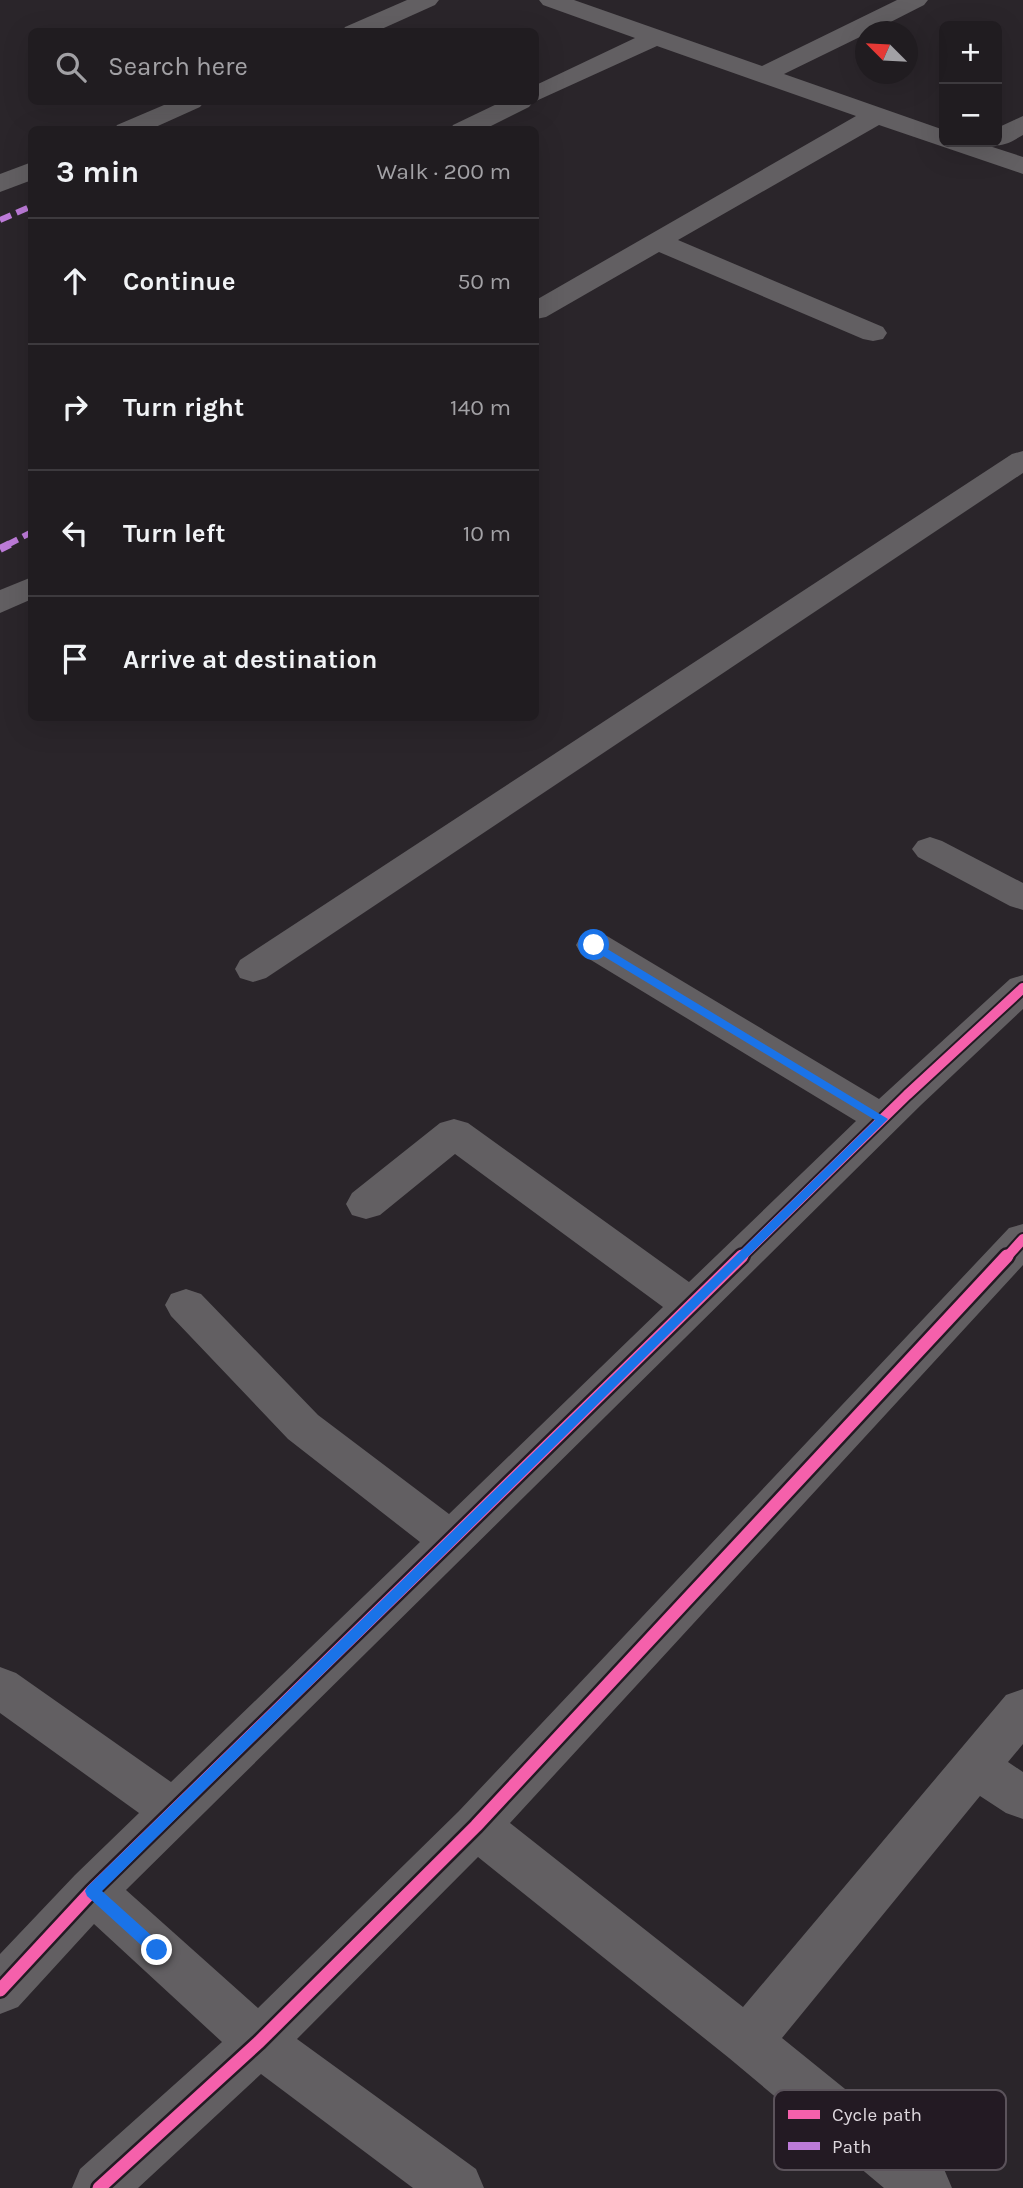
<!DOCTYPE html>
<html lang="en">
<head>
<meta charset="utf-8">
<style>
  :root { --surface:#201c20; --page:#2d292d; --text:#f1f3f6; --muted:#a2a1a5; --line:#3d3a3e }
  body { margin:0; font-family:Karla,sans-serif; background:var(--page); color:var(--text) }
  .controls { position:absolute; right:21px; top:21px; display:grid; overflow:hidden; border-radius:10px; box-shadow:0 7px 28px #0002 }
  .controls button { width:63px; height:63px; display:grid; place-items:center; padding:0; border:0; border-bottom:2px solid var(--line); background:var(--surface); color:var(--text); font:35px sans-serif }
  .compass { position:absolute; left:855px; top:21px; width:63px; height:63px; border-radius:50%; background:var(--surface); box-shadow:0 7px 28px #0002; rotate:294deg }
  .stop { position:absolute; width:21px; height:21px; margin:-16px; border:5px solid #1a73e8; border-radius:50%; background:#fff }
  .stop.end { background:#1a73e8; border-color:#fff; box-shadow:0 2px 7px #0008 }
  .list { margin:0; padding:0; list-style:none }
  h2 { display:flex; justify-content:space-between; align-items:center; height:91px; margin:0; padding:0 28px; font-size:30px }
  h2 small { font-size:23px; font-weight:400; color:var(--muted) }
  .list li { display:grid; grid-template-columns:46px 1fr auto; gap:21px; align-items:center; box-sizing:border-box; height:126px; padding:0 28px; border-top:2px solid var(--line) }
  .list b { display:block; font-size:26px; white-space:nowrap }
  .list em { font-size:23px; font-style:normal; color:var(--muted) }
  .icon { flex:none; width:38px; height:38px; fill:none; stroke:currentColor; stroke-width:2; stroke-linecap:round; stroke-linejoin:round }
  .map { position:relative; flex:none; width:1023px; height:2188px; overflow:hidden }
  .search { position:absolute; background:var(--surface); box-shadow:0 7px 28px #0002; left:28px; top:28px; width:511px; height:77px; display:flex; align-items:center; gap:18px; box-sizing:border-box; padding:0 24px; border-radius:10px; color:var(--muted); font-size:26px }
  .panel { position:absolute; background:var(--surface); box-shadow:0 7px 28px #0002; left:28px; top:126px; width:511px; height:595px; border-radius:10px }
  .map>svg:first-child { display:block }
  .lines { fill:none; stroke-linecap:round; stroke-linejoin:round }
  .minor { fill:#625f62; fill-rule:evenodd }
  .quiet-far1 { stroke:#bd7bd9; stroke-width:6; stroke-dasharray:12 6; stroke-linecap:butt }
  .quiet { stroke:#bd7bd9; stroke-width:8; stroke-dasharray:16 8; stroke-linecap:butt }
  .cycleway-far1-casing { stroke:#231a23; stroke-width:14 }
  .cycleway-casing { stroke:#231a23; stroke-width:18 }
  .cycleway-far1 { stroke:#f560ab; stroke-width:10 }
  .cycleway { stroke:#f560ab; stroke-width:13 }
  .route { fill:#1a73e8 }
  .key { fill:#231a23; stroke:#5b535b; stroke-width:2 }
  .key-label { font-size:19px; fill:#ded8de }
</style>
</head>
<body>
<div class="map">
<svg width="1023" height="2188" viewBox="0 0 1023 2188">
  <rect width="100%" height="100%" fill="#2a252a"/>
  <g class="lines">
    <g class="minor">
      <path d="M407 0H439L435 5 375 32H342L345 27Z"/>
      <path d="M539 0H574L762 66 897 0H928L924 5 871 32H866V34L784 74 944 130V142H977L1023 157V174L879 125 678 240 883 327 887 333 883 339 873 341 863 339 659 252 546 317 536 319V300L856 116 657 46 536 101V85L635 38 543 5Z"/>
      <path d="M171 102H204L200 107 149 130H114L117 125Z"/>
      <path d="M501 102H533L529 107 483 130H450L453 125Z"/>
      <path d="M1023 116V135C1011 142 1002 148 988 144L986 142H997V128Z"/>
      <path d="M32 162V180L0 192V174Z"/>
      <path d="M1023 451V473L266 978 253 982 240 978 235 969 240 960 1012 454Z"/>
      <path d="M32 577V599L0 613V590Z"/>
      <path d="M930 837 942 841 1023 883V910L1010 906 918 857 912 849 918 841Z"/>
      <path d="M594 933 607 936 879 1099 1010 979 1023 975V1009L921 1105 126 1890 258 2008 459 1811 1009 1228 1023 1224V1265L510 1823 743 2007 1006 1695 1023 1689V1744L1008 1762 1023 1772V1819L1006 1813 980 1796 782 2038 944 2169 952 2188H884L729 2058 478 1857 297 2039 476 2169 484 2188H413L261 2074 138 2188H72L80 2169 222 2042 94 1924 18 2007 0 2014V1954L75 1875 139 1813 0 1713V1667L16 1673 171 1782 420 1542 288 1439 171 1316 165 1305 171 1294 186 1289 201 1294 318 1415 449 1514 663 1307 455 1154 380 1215 366 1219 352 1215 346 1204 352 1193 440 1123 454 1119 468 1123 689 1282 856 1121 581 954 576 945 581 936Z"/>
    </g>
    <g class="quiet-far1">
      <path d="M0 220 32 206"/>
      <path d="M7 545 32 532"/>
    </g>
    <path class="quiet" d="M0 549 10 544"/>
    <g class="cycleway-far1-casing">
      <g id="cycleway-far1">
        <path d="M740 1258 907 1095 1023 988"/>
        <path d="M1006 1258 1023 1239"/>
      </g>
    </g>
    <g class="cycleway-casing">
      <g id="cycleway">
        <path d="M0 1990 92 1891 742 1256"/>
        <path d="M99 2188 259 2042 476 1826 1007 1256"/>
      </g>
    </g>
    <use href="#cycleway-far1" class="cycleway-far1"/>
    <use href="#cycleway" class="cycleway"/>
  </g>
  <path class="route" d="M594 941 888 1119 102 1891 162 1945 165 1950 162 1955H152L87 1896 85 1891 87 1887 875 1120 590 948 589 945Z"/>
  <rect x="774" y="2090" width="232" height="80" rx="10" class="key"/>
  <rect x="788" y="2110" width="32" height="9" fill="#f560ab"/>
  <rect x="788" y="2142" width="32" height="8" fill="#bd7bd9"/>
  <g class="key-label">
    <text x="832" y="2121">Cycle path</text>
    <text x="832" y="2153">Path</text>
  </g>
</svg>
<div class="controls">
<button>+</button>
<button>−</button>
</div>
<svg class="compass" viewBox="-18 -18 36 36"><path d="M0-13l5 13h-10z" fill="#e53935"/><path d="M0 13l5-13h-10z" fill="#a2a1a5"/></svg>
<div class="stop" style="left:594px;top:945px"></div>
<div class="stop end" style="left:157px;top:1950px"></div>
<div class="search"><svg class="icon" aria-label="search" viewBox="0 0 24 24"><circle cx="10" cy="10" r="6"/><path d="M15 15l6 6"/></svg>Search here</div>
<section class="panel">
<h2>3 min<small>Walk · 200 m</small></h2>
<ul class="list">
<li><svg class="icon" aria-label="ahead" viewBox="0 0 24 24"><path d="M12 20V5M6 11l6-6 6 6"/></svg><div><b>Continue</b></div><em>50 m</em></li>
<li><svg class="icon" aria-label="right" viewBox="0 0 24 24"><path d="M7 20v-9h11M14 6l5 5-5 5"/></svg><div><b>Turn right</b></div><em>140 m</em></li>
<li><svg class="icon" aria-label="left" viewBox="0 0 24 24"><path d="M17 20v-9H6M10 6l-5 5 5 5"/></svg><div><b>Turn left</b></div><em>10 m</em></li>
<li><svg class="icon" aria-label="arrive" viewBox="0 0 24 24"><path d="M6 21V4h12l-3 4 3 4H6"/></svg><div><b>Arrive at destination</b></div></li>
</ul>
</section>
</div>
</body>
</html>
